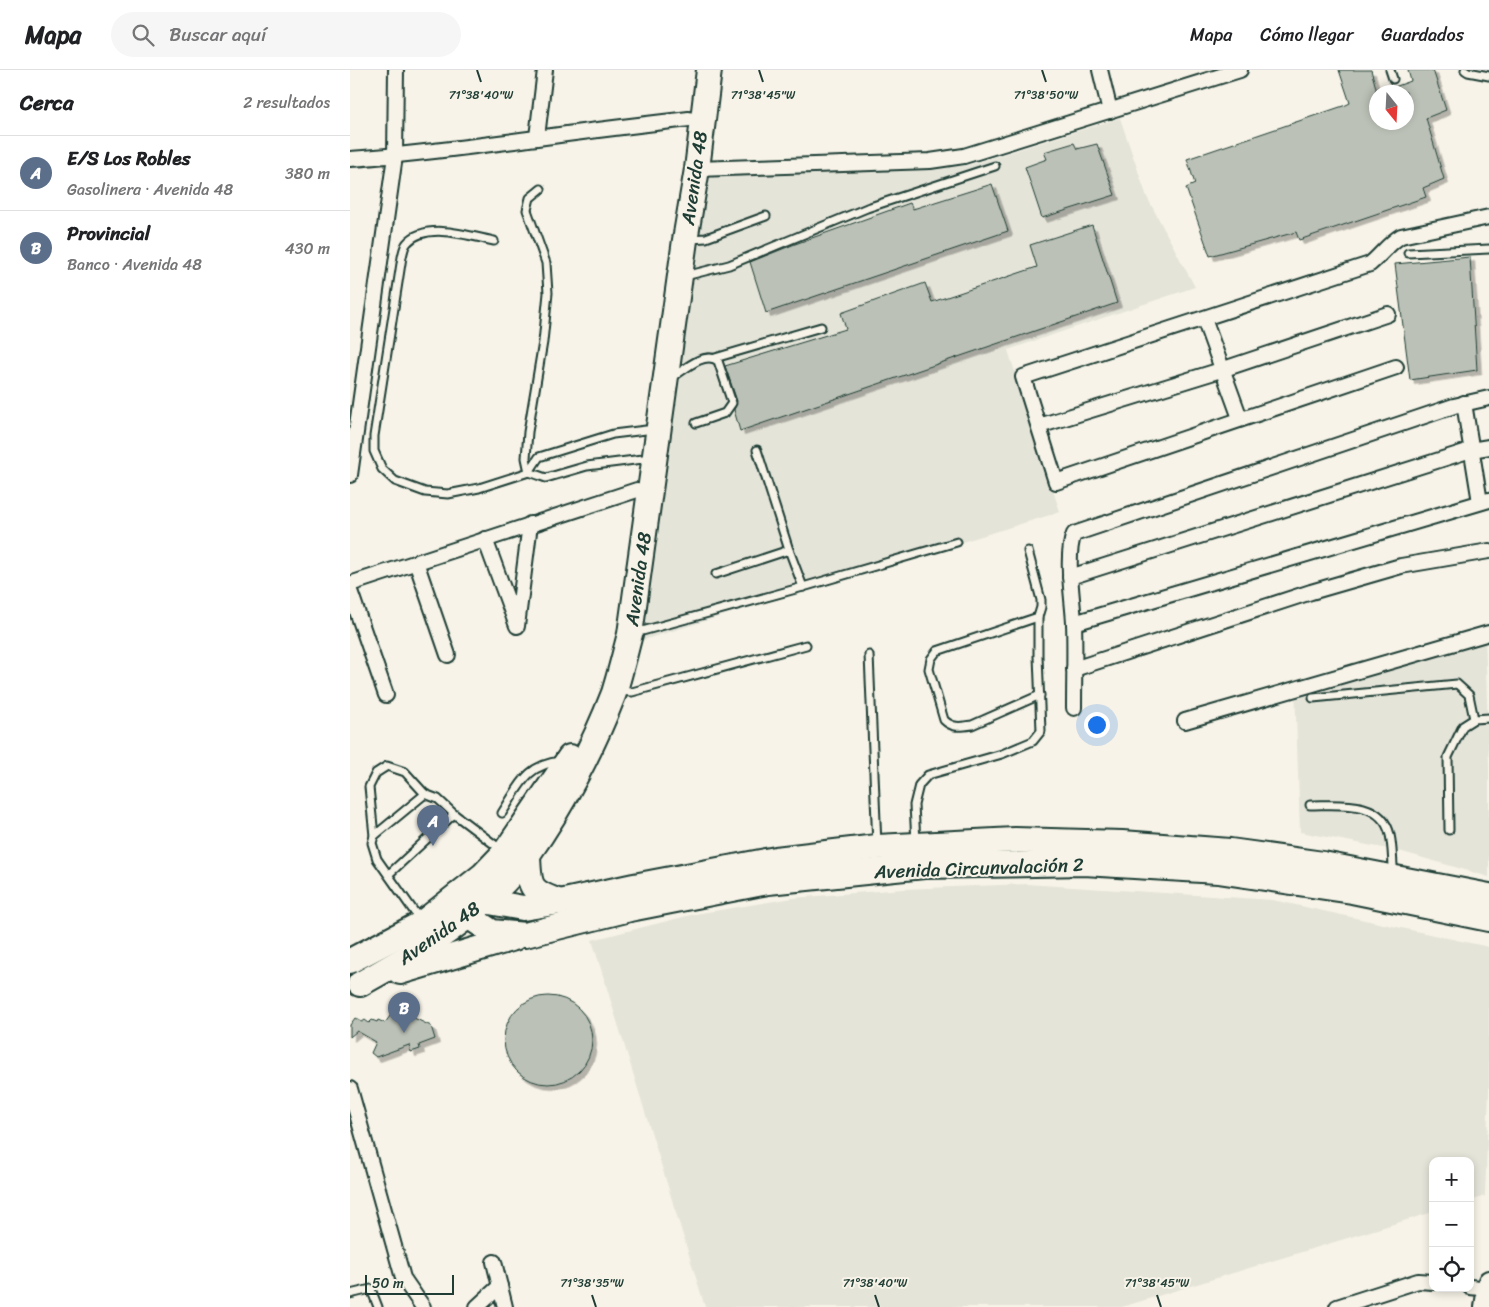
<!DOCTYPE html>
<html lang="es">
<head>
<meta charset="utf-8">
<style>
  :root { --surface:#fff; --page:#f6f6f6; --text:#202124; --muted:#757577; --line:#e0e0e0; --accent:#1f3d34 }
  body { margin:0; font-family:Sriracha,sans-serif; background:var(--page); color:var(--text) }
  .controls { position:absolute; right:15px; bottom:15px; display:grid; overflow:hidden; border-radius:10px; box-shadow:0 2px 8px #0003 }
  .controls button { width:45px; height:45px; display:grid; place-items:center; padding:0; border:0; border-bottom:1px solid var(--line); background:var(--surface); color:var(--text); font:25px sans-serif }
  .compass { position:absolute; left:1019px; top:15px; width:45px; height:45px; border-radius:50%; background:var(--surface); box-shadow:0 2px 8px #0003; rotate:162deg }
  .scale { position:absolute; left:15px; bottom:12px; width:89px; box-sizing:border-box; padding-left:5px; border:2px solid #1f3d34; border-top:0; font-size:14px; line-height:18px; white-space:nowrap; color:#1f3d34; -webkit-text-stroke:4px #f7f3e8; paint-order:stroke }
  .you { position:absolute; left:746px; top:654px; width:18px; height:18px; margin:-12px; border:4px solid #fff; border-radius:50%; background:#1a73e8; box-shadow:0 0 0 8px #1a73e833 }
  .badge { display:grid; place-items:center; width:32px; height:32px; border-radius:50%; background:var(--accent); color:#fff; font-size:16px; font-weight:700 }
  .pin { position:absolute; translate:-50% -41px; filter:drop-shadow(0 1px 2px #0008) }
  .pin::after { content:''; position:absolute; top:26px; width:18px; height:15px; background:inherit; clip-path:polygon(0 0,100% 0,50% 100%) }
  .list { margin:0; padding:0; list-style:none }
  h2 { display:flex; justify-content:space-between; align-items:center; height:65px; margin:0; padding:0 20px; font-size:21px }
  h2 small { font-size:16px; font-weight:400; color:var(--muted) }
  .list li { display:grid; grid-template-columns:32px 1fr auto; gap:15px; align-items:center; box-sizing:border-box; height:75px; padding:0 20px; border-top:1px solid var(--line) }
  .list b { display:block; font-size:19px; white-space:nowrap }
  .list p { margin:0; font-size:16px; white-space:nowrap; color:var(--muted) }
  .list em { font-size:16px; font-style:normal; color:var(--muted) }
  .icon { flex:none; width:28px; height:28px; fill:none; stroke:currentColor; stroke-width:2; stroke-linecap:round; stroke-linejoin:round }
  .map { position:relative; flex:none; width:1139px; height:1237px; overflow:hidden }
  header { display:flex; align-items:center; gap:30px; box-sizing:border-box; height:70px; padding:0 25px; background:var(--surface); border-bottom:1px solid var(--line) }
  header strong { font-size:24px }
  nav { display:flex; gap:28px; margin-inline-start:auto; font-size:18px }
  .search { width:350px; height:45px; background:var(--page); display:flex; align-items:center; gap:12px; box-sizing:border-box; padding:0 18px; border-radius:28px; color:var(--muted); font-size:19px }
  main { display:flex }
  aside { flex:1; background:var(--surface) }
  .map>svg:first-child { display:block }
  .built { fill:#e5e4d9 }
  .building { fill:#bbc1b6; stroke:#1f3d34; filter:url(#shadow) }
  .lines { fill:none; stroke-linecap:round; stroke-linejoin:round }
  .service-casing { stroke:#1f3d34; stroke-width:11 }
  .minor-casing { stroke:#1f3d34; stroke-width:18 }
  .secondary-casing { stroke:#1f3d34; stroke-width:24 }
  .trunk-casing { stroke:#1f3d34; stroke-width:28 }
  .service { stroke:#f7f3e8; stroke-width:7 }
  .minor { stroke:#f7f3e8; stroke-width:14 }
  .secondary { stroke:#f7f3e8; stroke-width:20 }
  .trunk { stroke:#f7f3e8; stroke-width:24 }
  .ticks { fill:none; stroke:#1f3d34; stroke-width:2 }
  .labels { text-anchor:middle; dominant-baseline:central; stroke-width:4; stroke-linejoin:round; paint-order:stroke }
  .street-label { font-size:19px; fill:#1f3d34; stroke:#f7f3e8 }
  .ticks-label { font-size:12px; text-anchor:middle; fill:#1f3d34; stroke:#f7f3e8; stroke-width:4; stroke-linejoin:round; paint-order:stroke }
</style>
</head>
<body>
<header>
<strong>Mapa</strong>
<div class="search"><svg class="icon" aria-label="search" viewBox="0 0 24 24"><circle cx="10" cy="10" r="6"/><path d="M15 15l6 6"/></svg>Buscar aquí</div>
<nav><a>Mapa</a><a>Cómo llegar</a><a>Guardados</a></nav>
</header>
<main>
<aside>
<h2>Cerca<small>2 resultados</small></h2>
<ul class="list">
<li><span class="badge" style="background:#5c6f8a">A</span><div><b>E/S Los Robles</b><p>Gasolinera · Avenida 48</p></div><em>380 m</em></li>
<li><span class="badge" style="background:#5c6f8a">B</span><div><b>Provincial</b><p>Banco · Avenida 48</p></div><em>430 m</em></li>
</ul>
</aside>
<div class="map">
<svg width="1139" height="1237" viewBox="0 0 1139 1237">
  <defs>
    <filter id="shadow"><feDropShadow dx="4.5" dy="4.5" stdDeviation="0" flood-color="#0004"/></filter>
  </defs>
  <rect width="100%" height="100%" fill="#f7f3e8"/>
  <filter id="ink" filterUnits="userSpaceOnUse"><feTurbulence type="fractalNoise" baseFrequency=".02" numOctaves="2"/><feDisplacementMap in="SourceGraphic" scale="10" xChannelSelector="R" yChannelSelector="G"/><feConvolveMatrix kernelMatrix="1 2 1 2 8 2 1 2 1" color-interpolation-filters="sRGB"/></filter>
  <g filter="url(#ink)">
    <g class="built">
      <path d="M770 48 797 127 845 217 658 280 710 442 290 571 355 106 616 96Z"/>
      <path d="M1135 565 1139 696V807L1049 781 950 762 945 617Z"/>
      <path d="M677 814 923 830 1139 877V1021L1135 1126 1120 1131V1091H1083V1142L772 1237H355L242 870 345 844 443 828 552 819Z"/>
    </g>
    <g class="building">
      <path d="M989 0H1021L1026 18V52H1056V22H1034L1033 21 1061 11 1058 0H1083L1096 40 1076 48 1094 109 1073 118 1076 127 949 170 946 162 860 186 836 118 845 114 837 89 996 35 1000 33Z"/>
      <path d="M724 73 727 79 747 74 765 125 692 148 675 97 697 89 694 82Z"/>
      <path d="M642 114 658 161 416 243 400 192 445 174 560 133 563 139Z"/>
      <path d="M742 155 767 233 390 361 384 340 387 331 375 296 496 259 491 243 575 213 582 232 687 197 680 175Z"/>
      <path d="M1120 187 1127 300 1060 310 1045 194Z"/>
      <circle cx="198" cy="970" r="44"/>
      <path d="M45 939 81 956 85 969 69 975 70 979 61 982 59 975 26 987 21 983 26 972 7 961 0 967V955L5 948 12 952 15 950 19 953 22 950 27 952 28 950 35 953Z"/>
    </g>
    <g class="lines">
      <g class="service-casing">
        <g id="service">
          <path d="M1040 0 1043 9"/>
          <path d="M1115 0 1118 2 1139 6"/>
          <path d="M340 169 356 168 416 146"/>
          <path d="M144 171C120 166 76 151 57 173 54 176 53 183 52 187L24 366V381L32 399 45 411 75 422 98 424 129 418 179 402 196 408 237 396 293 389"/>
          <path d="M1058 183 1139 179"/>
          <path d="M335 206 379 195 517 138 645 96"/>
          <path d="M365 288 471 257"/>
          <path d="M320 309C333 301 354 280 368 291L382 333 375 343 346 353"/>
          <path d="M407 380 439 480 453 517"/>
          <path d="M179 402 176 388 178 362 193 272 198 223 196 193 177 140 180 128 191 119"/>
          <path d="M179 402 189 387 263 364 296 360"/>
          <path d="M366 504 439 480"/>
          <path d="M688 547 587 581 581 589 579 599 594 650C602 658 610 657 622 655L690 625"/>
          <path d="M285 563 453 517 607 472"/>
          <path d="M519 585 527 775"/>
          <path d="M267 621 282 622 456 575"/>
          <path d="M963 628 1107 614 1119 625 1124 649"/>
          <path d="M960 735C989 735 1032 729 1040 765 1043 778 1042 792 1044 805"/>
          <path d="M152 743C170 716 175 695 211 691"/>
          <path d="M1099 760 1098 687 1113 656 1124 649 1139 648"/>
          <path d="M24 766 19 717 26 703 37 696 55 702 75 724 88 729 104 744 153 781"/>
          <path d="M566 772 564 735 569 715 578 705 652 684 683 671 691 661 688 586V547L691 537V530L678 481"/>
          <path d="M39 804 104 744"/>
          <path d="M70 850 27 789 22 773 24 766 75 724"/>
          <path d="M0 1224 21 1219 28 1237"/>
        </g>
      </g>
      <g class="minor-casing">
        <g id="minor">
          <path d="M750 0 760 41"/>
          <path d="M187 67 195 0"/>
          <path d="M0 89C63 85 124 76 187 68 237 61 288 55 339 49"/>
          <path d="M347 99 580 91 614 86 890 0"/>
          <path d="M854 249 890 348"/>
          <path d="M1046 297 706 412 673 307 1020 194C1031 185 1039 173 1051 166L1139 147"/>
          <path d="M1114 333 1130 432"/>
          <path d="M689 356 871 300 1038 244"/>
          <path d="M0 405 45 86 46 0"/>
          <path d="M135 469 167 556 180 454"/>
          <path d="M66 492 98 585"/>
          <path d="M720 507 1121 380 1139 377"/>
          <path d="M0 514 287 420"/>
          <path d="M0 521 36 625"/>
          <path d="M724 553 1139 430"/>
          <path d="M724 599 961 522 1051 496 1139 481"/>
          <path d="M724 638C724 609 725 581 724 553 723 530 715 485 724 464L1104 336 1139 328"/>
          <path d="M835 651 1139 563"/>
          <path d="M0 1019 53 1208 73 1237"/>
          <path d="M144 1192 155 1237"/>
          <path d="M1120 1217 1139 1219"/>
          <path d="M127 1237 150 1216"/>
          <path d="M987 1237 1068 1211 1083 1212"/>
        </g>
      </g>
      <g class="secondary-casing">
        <path id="secondary" d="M1135 1237 1139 1211"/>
      </g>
      <g class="trunk-casing">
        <g id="trunk">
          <path d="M178 785C179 817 179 821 210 832"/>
          <path d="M107 826 118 846 142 862 175 865 280 839 418 812 574 796 734 793 868 801 1002 821 1139 849"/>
          <path d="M107 826 173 838 210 832 284 816 426 789 527 777 665 770 772 773 880 781 973 794 1139 826"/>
          <path d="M0 891 72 853 133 805 155 782 220 687"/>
          <path d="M50 902 164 868"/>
          <path d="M10 914C54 889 99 866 136 830 151 816 167 800 179 783 212 737 244 675 264 623 270 604 275 583 280 564L335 170 347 99 359 0"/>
        </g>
      </g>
      <use href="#service" class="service"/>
      <use href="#minor" class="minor"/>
      <use href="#secondary" class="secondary"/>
      <use href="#trunk" class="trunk"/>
    </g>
  </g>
  <path class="ticks" d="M127 0 131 12M409 0 413 12M692 0 696 12M242 1225 246 1237M525 1225 529 1237M807 1225 811 1237"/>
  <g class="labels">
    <g class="street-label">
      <text transform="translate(344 108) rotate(-82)">Avenida 48</text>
      <text transform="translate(288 509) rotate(-82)">Avenida 48</text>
      <text transform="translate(629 798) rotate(-2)">Avenida Circunvalación 2</text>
      <text transform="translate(89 863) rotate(-35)">Avenida 48</text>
    </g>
  </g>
  <g class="ticks-label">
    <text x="131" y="29">71°38'40"W</text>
    <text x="413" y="29">71°38'45"W</text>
    <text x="696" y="29">71°38'50"W</text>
    <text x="242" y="1217">71°38'35"W</text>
    <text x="525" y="1217">71°38'40"W</text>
    <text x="807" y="1217">71°38'45"W</text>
  </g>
</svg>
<div class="controls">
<button>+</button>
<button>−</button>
<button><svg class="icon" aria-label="locate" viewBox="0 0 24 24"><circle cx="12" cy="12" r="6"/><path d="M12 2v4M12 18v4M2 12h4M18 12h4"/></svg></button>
</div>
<svg class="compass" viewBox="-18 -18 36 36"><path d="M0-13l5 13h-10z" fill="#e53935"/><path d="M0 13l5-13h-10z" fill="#757577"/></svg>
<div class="scale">50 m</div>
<div class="you"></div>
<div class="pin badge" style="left:83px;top:776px;background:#5c6f8a">A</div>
<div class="pin badge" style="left:54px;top:963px;background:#5c6f8a">B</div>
</div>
</main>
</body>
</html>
